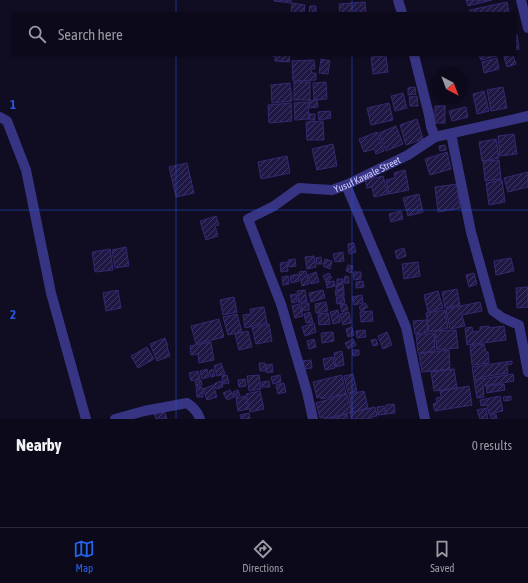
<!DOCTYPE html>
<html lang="en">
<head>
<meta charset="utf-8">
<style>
  :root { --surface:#0c091a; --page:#151223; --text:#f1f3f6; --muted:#9a9aa2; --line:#2c2a39; --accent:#2563eb }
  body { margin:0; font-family:"Asap Condensed",sans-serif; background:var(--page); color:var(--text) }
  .compass { position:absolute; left:432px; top:68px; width:36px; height:36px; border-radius:50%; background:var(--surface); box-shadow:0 1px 3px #0004; rotate:138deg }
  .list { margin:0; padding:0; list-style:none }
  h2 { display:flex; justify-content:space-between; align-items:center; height:52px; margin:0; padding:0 16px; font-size:17px }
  h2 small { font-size:13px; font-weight:400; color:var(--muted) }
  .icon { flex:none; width:22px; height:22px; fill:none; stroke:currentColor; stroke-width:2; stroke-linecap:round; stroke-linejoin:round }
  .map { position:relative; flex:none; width:528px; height:419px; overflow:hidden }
  .search { position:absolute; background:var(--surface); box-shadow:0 1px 3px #0004; left:12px; right:12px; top:12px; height:44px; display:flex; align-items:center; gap:10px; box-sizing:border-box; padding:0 14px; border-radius:0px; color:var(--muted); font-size:15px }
  .sheet { height:108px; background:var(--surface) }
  nav { display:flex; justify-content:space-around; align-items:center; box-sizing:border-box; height:56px; border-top:1px solid var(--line); background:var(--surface); font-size:11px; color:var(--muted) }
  nav a { display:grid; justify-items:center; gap:2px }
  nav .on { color:var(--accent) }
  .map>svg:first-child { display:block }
  .building { fill:url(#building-hatch); stroke:#362971 }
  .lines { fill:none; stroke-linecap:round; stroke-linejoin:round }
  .street { stroke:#373583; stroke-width:10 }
  .grid { fill:none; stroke:#2654da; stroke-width:1; stroke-opacity:0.55 }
  .labels { text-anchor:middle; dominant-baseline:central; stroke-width:3.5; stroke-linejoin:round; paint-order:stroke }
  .street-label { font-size:10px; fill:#d3ceff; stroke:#100c22 }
  .grid-label { font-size:13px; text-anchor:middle; font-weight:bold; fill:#2654da; stroke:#100c22; stroke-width:3.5; stroke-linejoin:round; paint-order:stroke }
</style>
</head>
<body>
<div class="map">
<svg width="528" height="419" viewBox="0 0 528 419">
  <defs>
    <pattern id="building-hatch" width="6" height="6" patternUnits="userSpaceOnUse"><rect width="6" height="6" fill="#201844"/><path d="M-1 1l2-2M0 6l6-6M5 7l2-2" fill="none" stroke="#403860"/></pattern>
  </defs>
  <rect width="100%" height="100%" fill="#100c22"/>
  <g class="building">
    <path d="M274 0H291V3L274 1Z"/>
    <path d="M466 0H492L468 6Z"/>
    <path d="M365 2 366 13H340L339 4Z"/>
    <path d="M507 2 509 13H470V10Z"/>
    <path d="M292 3 305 5 304 13H291Z"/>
    <path d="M310 6H316V13H309Z"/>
    <path d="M515 35H517L519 49 515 50Z"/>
    <path d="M272 55H290L289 62 275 61V56H272Z"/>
    <path d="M479 55H500L481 60Z"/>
    <path d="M509 55H513L516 64 507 67 504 57Z"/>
    <path d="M386 56 388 72 373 74 371 57Z"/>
    <path d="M497 58 499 69 484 73 482 62Z"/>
    <path d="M321 59 330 61 328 74 319 73Z"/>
    <path d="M314 60 315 69H311L312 73H316V80L293 81 292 61Z"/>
    <rect x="294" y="82" width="16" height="18"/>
    <path d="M326 82 327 99 314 100 313 83Z"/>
    <path d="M290 83 292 101 272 103 271 85Z"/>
    <path d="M415 87 416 94 408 95V88Z"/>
    <path d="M503 87 507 108 491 111 487 90Z"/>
    <path d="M484 91 489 111 477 114 473 94Z"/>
    <path d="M403 93 407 108 395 111 391 96Z"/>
    <path d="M417 96 418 106H410L409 97Z"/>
    <path d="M317 100 318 107 310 108 309 101Z"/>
    <path d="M308 102 309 119 295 120 294 103Z"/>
    <path d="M291 103 292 121 269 123 268 105Z"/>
    <path d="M389 103 393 120 371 125 367 108Z"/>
    <rect x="435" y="106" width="10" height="17"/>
    <path d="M466 107 468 117 452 121 449 111Z"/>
    <path d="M330 111 331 118 319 120 318 112Z"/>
    <path d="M309 114H315V120H310Z"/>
    <path d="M417 119 423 139 406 145 400 125Z"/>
    <path d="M323 121 324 140H307L306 122Z"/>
    <path d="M396 126 403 144 386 151 379 133Z"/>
    <path d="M377 132 384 151 376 154 374 149 364 152 359 139Z"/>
    <path d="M514 134 517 154 500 156 498 136Z"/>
    <path d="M496 139 499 158 482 161 479 142Z"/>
    <path d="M333 144 337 166 317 170 312 149Z"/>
    <path d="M445 145 446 150 440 151 439 146Z"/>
    <path d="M447 152 451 169 430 175 425 159Z"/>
    <path d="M287 156 290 173 261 179 258 162Z"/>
    <path d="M499 160 501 179 485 181 483 161Z"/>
    <path d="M187 163 194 193 176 197 169 167Z"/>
    <path d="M405 170 409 190 389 194 386 180 395 178 394 173Z"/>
    <path d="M528 172V187L508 192 504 178Z"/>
    <path d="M383 176 388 194 374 197 372 187 367 188 365 180Z"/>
    <path d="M502 180 505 202 489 205 486 183Z"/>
    <path d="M457 184 460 208 438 212 435 187Z"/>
    <path d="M419 194 423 212 408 216 403 198Z"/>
    <path d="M401 211 403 219 391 222 389 214Z"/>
    <path d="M216 216 219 225 215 226 218 236 206 240 200 221Z"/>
    <path d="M354 243 356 252 349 254 348 244Z"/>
    <path d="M126 247 129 266 115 268 112 250Z"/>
    <path d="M404 248 406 256 397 259 395 251Z"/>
    <path d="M110 249 113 270 95 272 92 252Z"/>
    <path d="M343 252 344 261 335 262 333 254Z"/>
    <path d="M314 256 316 267 307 269 305 257Z"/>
    <path d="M321 257 322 264H317L316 258Z"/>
    <path d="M511 258 514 271 496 275 494 261Z"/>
    <path d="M295 259 296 266 289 267 288 260Z"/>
    <path d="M325 259 332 261 330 269 323 266Z"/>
    <path d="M287 262 288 271 281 272 280 263Z"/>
    <path d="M418 262 420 276 404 279 402 264Z"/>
    <path d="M348 265 353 266 351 273 346 271Z"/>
    <path d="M306 271 309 284 302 286 299 272Z"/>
    <path d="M316 272 319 282 311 284 308 275Z"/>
    <path d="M353 272H361V279L354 280Z"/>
    <path d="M329 273 332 278 326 282 323 276Z"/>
    <path d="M474 273 477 284 469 287 466 275Z"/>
    <path d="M298 274 299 281 291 283 290 276Z"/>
    <path d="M288 276 289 284 283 285 282 277Z"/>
    <path d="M345 276 349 277V283H344Z"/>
    <path d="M337 279H343V283L337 284Z"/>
    <path d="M334 281 335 286 327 288 326 282Z"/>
    <path d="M363 281 364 287 356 288V282Z"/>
    <path d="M343 284 344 289 336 290V285Z"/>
    <path d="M528 287V307L517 308 516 288Z"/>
    <path d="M457 289 460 305 445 308 442 292Z"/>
    <path d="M118 290 121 308 106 311 103 293Z"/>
    <path d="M305 290 307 301 299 303 297 291Z"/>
    <path d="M323 290 325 298 311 302 309 293Z"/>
    <path d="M344 290V296H336L335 291Z"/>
    <path d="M438 291 443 308 428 312 424 295Z"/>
    <path d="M296 294 297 302 292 303 290 295Z"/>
    <path d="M362 295 363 303 354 305 352 297Z"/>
    <path d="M234 297 237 312 223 315 220 300Z"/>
    <path d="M344 297 345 303 337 304 336 298Z"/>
    <path d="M326 302 328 311 316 313 315 304Z"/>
    <path d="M480 302 482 311 462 315 465 326 450 329 446 309Z"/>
    <path d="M301 303H309V310L302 311Z"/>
    <path d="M365 303 368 307 361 311 359 307Z"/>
    <path d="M299 304 303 316 295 318 292 306Z"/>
    <path d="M346 304 348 310 342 312 340 305Z"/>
    <path d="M264 307 267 323 245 328 243 315 251 314 250 309Z"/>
    <path d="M338 310 340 322 333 324 330 312Z"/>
    <path d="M445 310 448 328 429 332 426 313Z"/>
    <path d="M372 311 373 321 361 322 360 312Z"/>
    <path d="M310 312 313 322 306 323 304 314Z"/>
    <path d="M349 312 351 323 343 325 340 314Z"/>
    <path d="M328 313 330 324 319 325 318 314Z"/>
    <path d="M237 314 242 332 228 335 223 317Z"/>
    <path d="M219 319 224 337 196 344 191 326Z"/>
    <path d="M427 320 428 332 415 334 413 321Z"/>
    <path d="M314 323 316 332 305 336 302 327Z"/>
    <path d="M269 324 272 341 256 344 252 328Z"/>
    <path d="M489 326V328L504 326 506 340 467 345 465 328 472 327 473 332 480 331V327Z"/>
    <path d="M352 327 354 335 348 337 346 329Z"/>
    <path d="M365 330 366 337 357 338 356 331Z"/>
    <path d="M456 330 458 348 437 350 435 331Z"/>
    <path d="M248 331 252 347 239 350 235 334Z"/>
    <path d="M333 332 334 341 322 343 321 333Z"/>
    <path d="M387 332 392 345 383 349 378 336Z"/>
    <path d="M434 333 435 351 418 353 416 335Z"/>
    <path d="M165 338 168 346 167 347 170 356 157 361 150 344Z"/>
    <path d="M314 339 316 347 309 349 307 341Z"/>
    <path d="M353 339 356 345 348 349 345 343Z"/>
    <path d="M376 339 378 345 373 346 371 340Z"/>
    <path d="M211 342 214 360 199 363 198 354 191 355 190 346Z"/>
    <path d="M484 344 486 352H488L489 363 472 365 470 346Z"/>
    <path d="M147 347 154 359 138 368 131 356Z"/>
    <path d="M352 350H359V355L353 356Z"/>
    <path d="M449 350 450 369 422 372 419 354Z"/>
    <path d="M342 351 344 365 336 367 334 353Z"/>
    <path d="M333 357 335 368 325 370 323 359Z"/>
    <path d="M311 360 312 368 303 369 302 361Z"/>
    <path d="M512 361V364L507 365 508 373 482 377V379L474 380 472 367Z"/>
    <path d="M221 363 225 374 217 376 214 366Z"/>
    <path d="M259 363H265L266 371H260Z"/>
    <path d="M272 364 273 372 267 373 266 365Z"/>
    <path d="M207 369 209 377 202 379 200 371Z"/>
    <path d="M213 369 215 376 211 377 209 371Z"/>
    <path d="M454 369 457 388 434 391 431 372Z"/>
    <path d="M198 371 200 379 191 381 189 373Z"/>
    <path d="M353 374 357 391 348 393 344 376Z"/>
    <path d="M513 374 514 381 483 386 484 397 477 398 474 380Z"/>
    <path d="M227 375 229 383 223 384 222 376Z"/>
    <path d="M259 375 261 389 249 391 247 376Z"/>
    <path d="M280 375 281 382 273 384 271 377Z"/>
    <path d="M342 375 346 394 321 399V397L317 398 313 382Z"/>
    <path d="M245 379 246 386 239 387 238 380Z"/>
    <path d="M201 380 202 385 196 386 195 382Z"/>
    <path d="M221 381 223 387 216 389 214 384Z"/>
    <path d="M269 381 270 387H262V382Z"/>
    <path d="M284 383 286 392 278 394 276 385Z"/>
    <path d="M504 384 505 390 487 393 486 386Z"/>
    <path d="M213 385 217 397 207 400 203 389Z"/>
    <path d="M469 386 472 405 435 411 433 404 437 403 436 398 441 397 440 391Z"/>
    <path d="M196 387H202L203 397H197Z"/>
    <path d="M230 390 234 397 227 400 223 393Z"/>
    <path d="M238 390 240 395 235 397 233 392Z"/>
    <path d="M260 391 264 409 250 412 246 394Z"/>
    <path d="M364 391 368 408 353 412 349 394Z"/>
    <path d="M347 394 352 412 324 419V417L320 418 316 403Z"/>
    <path d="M245 396 248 409 238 411 236 398Z"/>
    <path d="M500 396 503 411 489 414 487 405 481 406 480 400Z"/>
    <path d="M511 396V400L504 401 503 397Z"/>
    <path d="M394 404 395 413 386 414V405Z"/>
    <path d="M384 406 386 414 378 415 377 407Z"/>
    <path d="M375 407 377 416 371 417 372 419H351L350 413Z"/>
    <path d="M486 408 488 419H480L477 410Z"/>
    <path d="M164 410 167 419H156L154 413Z"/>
    <path d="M249 413 250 419H241L240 415Z"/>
    <path d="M347 414 348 419H329Z"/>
    <path d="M496 414 497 419H491L490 415Z"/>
  </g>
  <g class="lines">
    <g class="street">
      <path d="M398 0 402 13"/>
      <path d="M521 0 528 28"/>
      <path d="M414 55 429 115 431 127 435 137"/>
      <path d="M0 117 7 121 26 170 51 293 86 419"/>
      <path d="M451 134 471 232 493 311 503 318 519 325 528 372"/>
      <path d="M346 185 406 327 425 419"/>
      <path d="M115 419 144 411 187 403C193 407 198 412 200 419"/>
      <path id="s1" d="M313 419 307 392 281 304 248 219 274 206 299 188 332 190 346 185 408 155 435 137 528 116"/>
    </g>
  </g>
  <path class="grid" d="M176 0V13M352 0V13M176 55V419M352 55V419M0 210H528"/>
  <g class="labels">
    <g class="street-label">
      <text stroke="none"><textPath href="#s1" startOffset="342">Yusuf Kawale Street</textPath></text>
    </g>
  </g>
  <g class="grid-label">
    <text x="13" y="109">1</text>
    <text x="13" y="319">2</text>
  </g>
</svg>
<svg class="compass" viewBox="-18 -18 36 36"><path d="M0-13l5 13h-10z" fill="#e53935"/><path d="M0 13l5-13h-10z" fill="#9a9aa2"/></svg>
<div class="search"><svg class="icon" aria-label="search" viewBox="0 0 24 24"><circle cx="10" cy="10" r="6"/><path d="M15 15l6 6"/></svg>Search here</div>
</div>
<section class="sheet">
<h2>Nearby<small>0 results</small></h2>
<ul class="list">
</ul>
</section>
<nav>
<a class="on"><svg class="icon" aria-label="map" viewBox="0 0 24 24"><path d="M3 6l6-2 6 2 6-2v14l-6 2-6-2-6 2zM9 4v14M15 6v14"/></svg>Map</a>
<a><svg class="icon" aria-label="directions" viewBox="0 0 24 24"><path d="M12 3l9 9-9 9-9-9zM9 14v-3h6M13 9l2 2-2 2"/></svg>Directions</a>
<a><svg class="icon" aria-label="saved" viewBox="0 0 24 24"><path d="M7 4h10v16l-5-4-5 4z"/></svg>Saved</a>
</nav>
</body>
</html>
